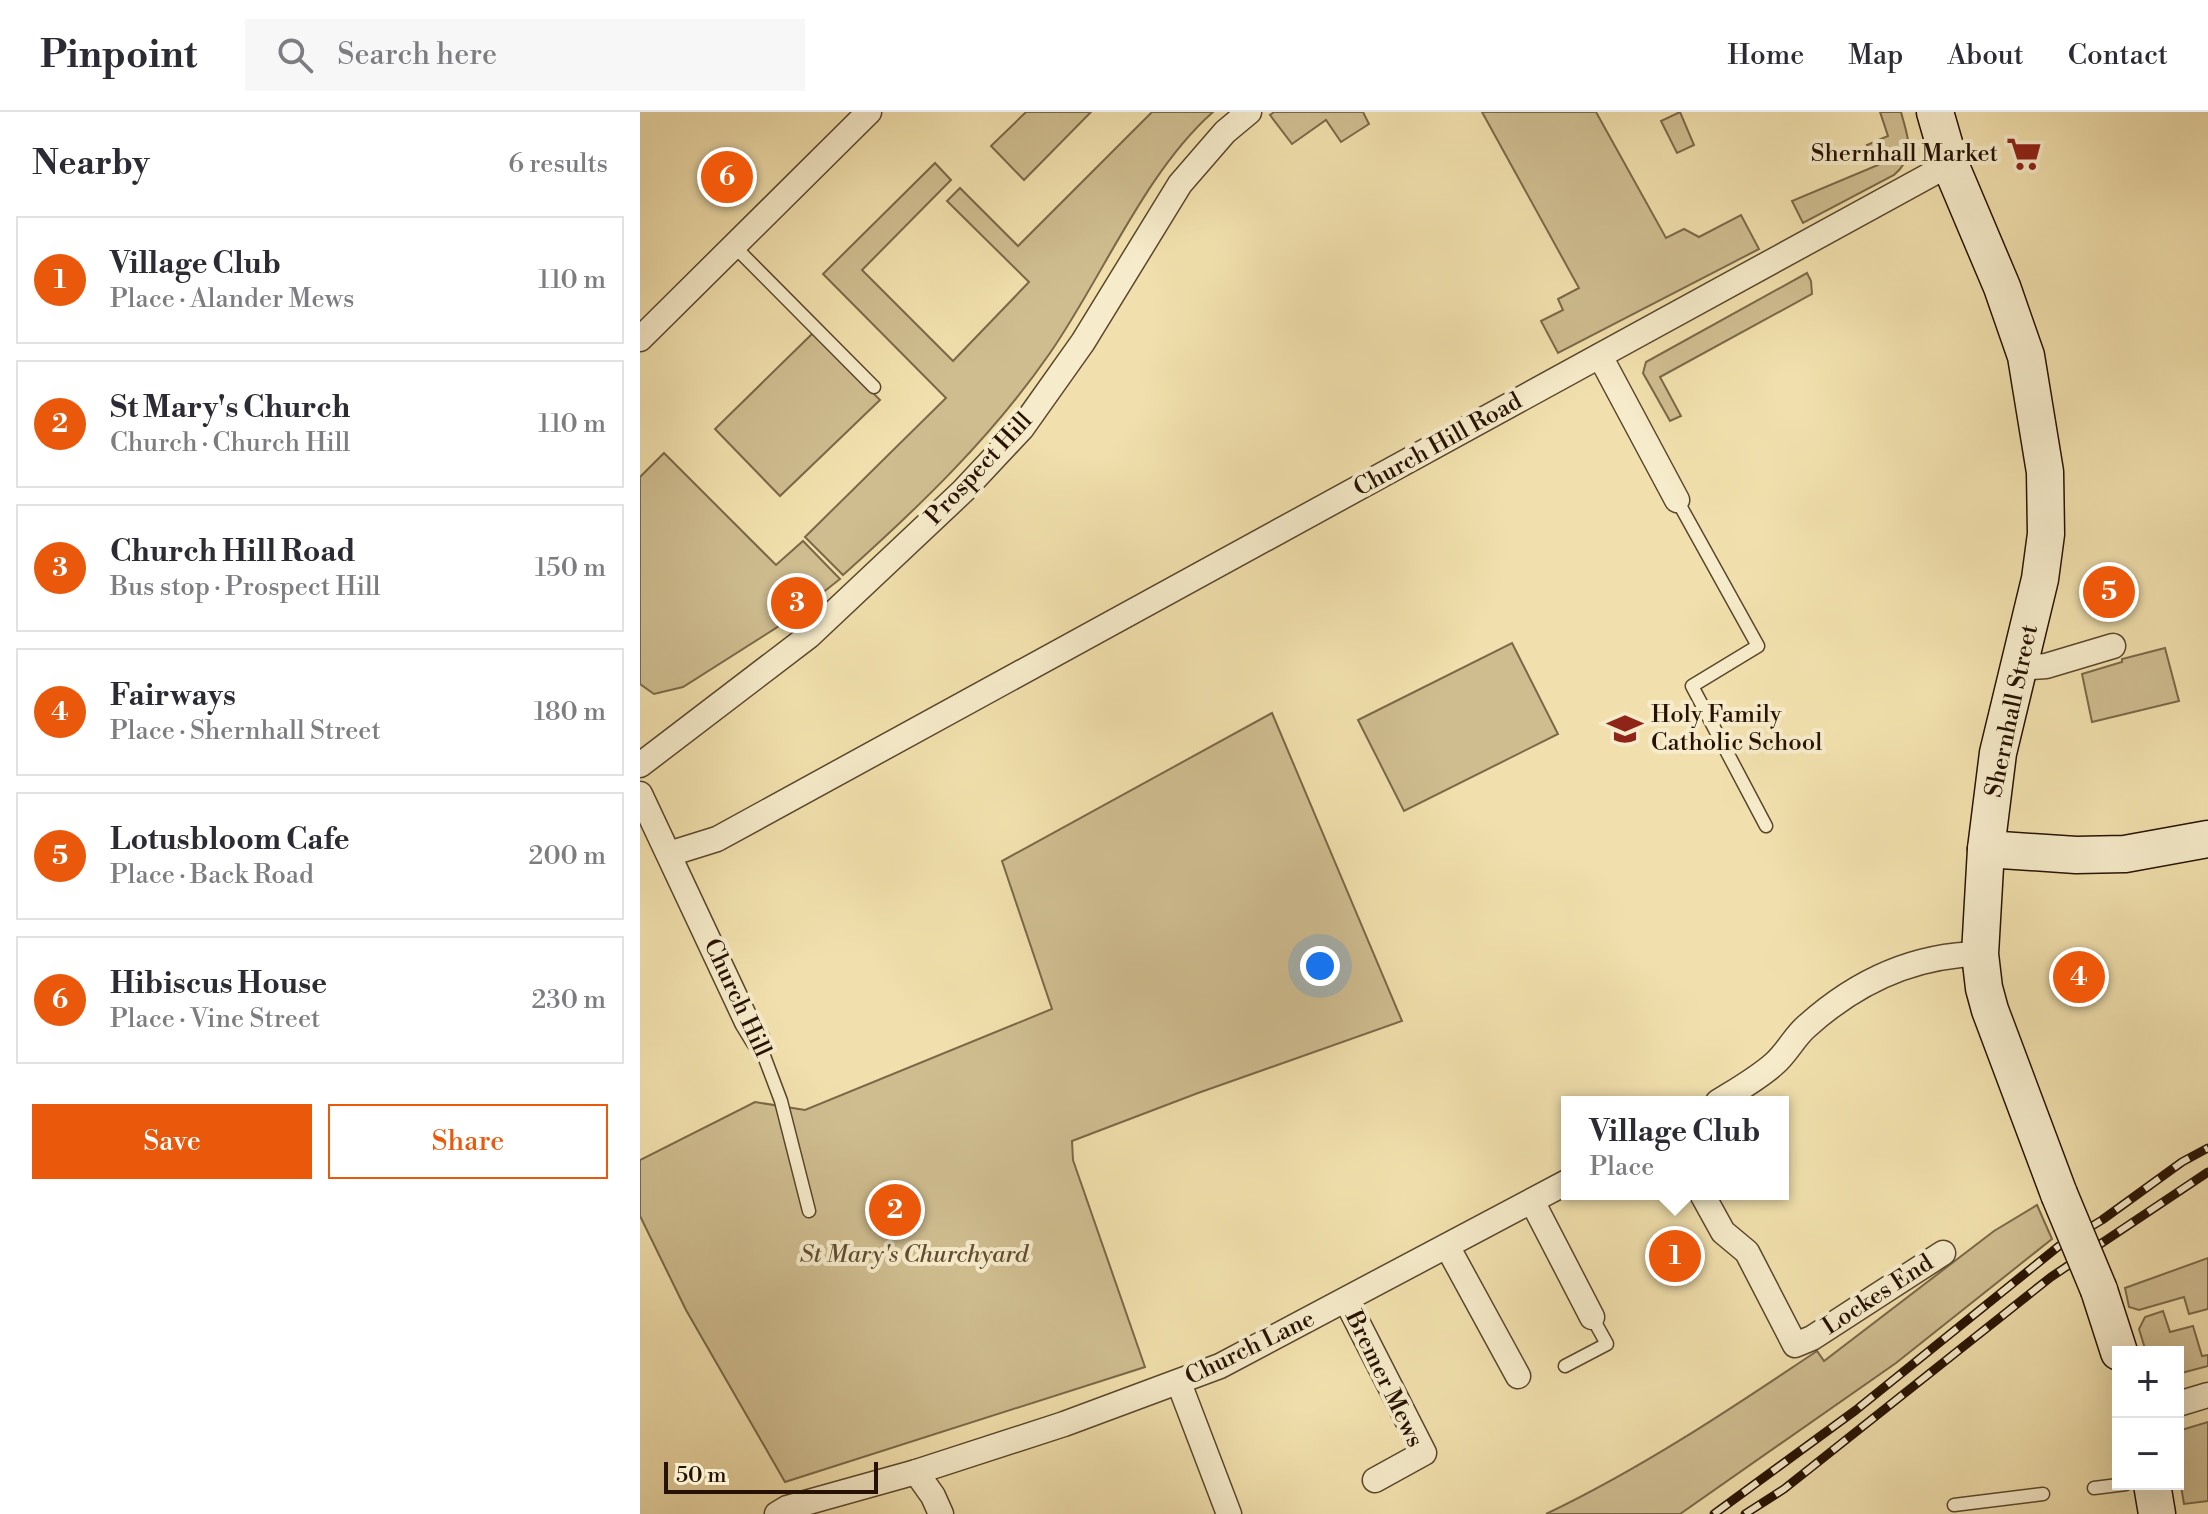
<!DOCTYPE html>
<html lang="en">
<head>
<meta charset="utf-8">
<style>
  :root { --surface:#fff; --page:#f7f7f7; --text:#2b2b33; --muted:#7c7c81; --line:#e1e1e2; --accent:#ea580c }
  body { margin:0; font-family:"Libre Bodoni",serif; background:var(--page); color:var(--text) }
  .controls { position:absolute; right:24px; bottom:24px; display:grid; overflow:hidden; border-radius:0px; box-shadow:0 8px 32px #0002 }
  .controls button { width:72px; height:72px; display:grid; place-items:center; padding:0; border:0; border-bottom:2px solid var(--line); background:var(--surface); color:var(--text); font:40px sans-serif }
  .scale { position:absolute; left:24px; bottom:20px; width:214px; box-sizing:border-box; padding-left:8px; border:4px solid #271201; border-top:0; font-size:22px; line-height:28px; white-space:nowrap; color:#271201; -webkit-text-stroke:6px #f6ebca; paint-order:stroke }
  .you { position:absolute; left:680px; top:854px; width:28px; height:28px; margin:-20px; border:6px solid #fff; border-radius:50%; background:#1a73e8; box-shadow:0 0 0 12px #1a73e833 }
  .badge { display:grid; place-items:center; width:52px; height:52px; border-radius:50%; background:var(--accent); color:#fff; font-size:26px; font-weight:700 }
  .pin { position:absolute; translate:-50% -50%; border:4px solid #fff; box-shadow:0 2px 8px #0006 }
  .popup { position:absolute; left:921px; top:984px; width:228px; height:104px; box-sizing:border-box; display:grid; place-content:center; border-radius:0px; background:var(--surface); filter:drop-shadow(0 2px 6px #0005); font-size:26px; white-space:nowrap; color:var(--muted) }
  .popup b { font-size:30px; color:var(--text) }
  .popup::after { content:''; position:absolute; left:50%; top:100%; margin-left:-16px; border:16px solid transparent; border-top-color:var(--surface) }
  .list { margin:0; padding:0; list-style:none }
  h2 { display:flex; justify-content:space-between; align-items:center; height:104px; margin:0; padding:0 32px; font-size:34px }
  h2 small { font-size:26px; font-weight:400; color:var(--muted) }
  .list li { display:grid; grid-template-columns:52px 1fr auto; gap:24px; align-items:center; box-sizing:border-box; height:128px; margin:0 16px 16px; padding:0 16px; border:2px solid var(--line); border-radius:0px }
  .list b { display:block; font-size:30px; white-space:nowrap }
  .list p { margin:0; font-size:26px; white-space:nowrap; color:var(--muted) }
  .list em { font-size:26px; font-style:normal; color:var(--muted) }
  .actions { display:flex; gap:16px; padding:24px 32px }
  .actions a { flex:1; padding:18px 0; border:2px solid var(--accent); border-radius:0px; text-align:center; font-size:28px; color:var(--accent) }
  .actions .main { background:var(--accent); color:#fff }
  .icon { flex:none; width:44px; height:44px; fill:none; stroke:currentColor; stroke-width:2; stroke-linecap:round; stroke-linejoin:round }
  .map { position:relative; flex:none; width:1568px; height:1402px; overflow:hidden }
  header { display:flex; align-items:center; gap:48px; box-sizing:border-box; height:112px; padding:0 40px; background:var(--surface); border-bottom:2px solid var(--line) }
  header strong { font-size:38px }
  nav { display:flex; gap:44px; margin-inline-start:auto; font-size:28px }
  .search { width:560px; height:72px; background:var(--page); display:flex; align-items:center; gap:20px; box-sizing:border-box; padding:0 28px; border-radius:0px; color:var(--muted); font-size:30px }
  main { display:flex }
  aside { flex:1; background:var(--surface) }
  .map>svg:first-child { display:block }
  .green { fill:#cfbd90; stroke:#7b6848; stroke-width:2 }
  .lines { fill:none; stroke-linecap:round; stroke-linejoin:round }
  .lane-casing { stroke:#5a462c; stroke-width:15 }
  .street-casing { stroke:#5a462c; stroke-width:27 }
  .secondary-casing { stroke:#271201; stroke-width:39 }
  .lane { stroke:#f6ebca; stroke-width:12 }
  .street { stroke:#f6ebca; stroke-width:24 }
  .secondary { stroke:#f6ebca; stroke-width:36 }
  .rail-casing { stroke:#271201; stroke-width:9 }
  .rail { stroke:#f6ebca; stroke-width:6; stroke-dasharray:18; stroke-linecap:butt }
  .secondary-bridge-casing { stroke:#271201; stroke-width:39; stroke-linecap:butt }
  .secondary-bridge { stroke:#f6ebca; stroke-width:36 }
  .labels { text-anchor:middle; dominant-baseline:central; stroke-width:8; stroke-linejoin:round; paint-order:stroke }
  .poi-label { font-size:24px; fill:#271201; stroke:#f6ebca; text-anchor:end }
  .street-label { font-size:24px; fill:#271201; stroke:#f6ebca }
  .park-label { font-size:24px; font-style:italic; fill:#624e33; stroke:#f6ebca }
</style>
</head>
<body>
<header>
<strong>Pinpoint</strong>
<div class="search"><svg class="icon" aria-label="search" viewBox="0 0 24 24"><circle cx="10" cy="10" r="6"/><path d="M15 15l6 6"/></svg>Search here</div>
<nav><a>Home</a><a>Map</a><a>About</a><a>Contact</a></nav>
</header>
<main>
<aside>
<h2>Nearby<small>6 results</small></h2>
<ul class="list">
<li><span class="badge">1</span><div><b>Village Club</b><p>Place · Alander Mews</p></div><em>110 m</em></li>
<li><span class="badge">2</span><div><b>St Mary's Church</b><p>Church · Church Hill</p></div><em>110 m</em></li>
<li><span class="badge">3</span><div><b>Church Hill Road</b><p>Bus stop · Prospect Hill</p></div><em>150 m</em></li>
<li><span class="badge">4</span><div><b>Fairways</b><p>Place · Shernhall Street</p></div><em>180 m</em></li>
<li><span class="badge">5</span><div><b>Lotusbloom Cafe</b><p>Place · Back Road</p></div><em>200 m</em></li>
<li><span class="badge">6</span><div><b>Hibiscus House</b><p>Place · Vine Street</p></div><em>230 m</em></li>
</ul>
<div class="actions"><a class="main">Save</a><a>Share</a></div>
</aside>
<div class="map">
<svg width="1568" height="1402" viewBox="0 0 1568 1402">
  <rect width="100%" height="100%" fill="#f1e0ad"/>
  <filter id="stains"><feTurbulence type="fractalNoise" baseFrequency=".0025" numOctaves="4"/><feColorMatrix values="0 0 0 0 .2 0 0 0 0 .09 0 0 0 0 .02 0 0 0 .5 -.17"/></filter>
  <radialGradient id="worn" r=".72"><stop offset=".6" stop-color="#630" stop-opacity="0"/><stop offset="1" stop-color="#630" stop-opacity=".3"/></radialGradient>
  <g class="green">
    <path d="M386 0H451L384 68 351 34Z"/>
    <path d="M512 0H573C505 60 462 166 410 241 352 325 278 396 203 463L165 425 306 286 183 162 295 51 311 68 222 158 313 249 389 170 307 89 320 76 378 134Z"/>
    <path d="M634 0H723L729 12 701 30 686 8 652 32 630 3Z"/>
    <path d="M842 0H956L1026 126 1044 117 1059 125 1101 103 1119 137 918 241 901 209 923 198 918 187 939 176Z"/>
    <path d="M1040 0 1054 33 1037 41 1021 9Z"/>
    <path d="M1240 0H1261C1268 27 1277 43 1254 63L1163 111 1152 89 1238 53 1227 33 1248 24Z"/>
    <path d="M1167 161 1171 169 1172 182 1020 265 1041 304 1030 309 1003 261 1006 250Z"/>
    <path d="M173 221 240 288 140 384 75 317Z"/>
    <path d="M24 341 136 453 163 429 200 467 147 509 43 575 14 582 0 572V365Z"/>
    <path d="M872 531 918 622 764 699 718 608Z"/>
    <path d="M1525 536 1539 589 1452 610 1442 562 1482 550V547Z"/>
    <path d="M632 601 762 909 558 981 432 1029 433 1048 505 1255 145 1370 46 1198 0 1104V1048L115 990 165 998 412 897 362 749Z"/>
    <path d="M1397 1093 1412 1127 1256 1251 1040 1402H906C1002 1356 1089 1298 1177 1239L1184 1249 1354 1119Z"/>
    <path d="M1568 1146V1197L1549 1202 1544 1185 1499 1198 1489 1195 1485 1176Z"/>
    <path d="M1523 1199 1530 1220 1553 1214 1562 1244 1568 1243V1254L1538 1262V1240H1506L1499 1217 1505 1205Z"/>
    <path d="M1568 1310V1389L1544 1392 1538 1356V1319Z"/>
  </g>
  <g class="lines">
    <g class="lane-casing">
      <g id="lane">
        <path d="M94 134 234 275"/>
        <path d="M1037 388 1118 534 1052 574 1126 714"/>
        <path d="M118 928 141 989 169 1099"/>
        <path d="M925 1254 967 1232 952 1205"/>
        <path d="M1454 1376 1486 1372"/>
        <path d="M1314 1393 1403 1382"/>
      </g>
    </g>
    <g class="street-casing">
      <g id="street">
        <path d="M0 227 229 0"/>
        <path d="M960 244 1037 388"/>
        <path d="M1380 556 1406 554 1473 534"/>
        <path d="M0 653 169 524 323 379 382 316 443 230 540 72 585 20 609 0"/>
        <path d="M0 682 107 910 118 928"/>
        <path d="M29 742 77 727 1310 52"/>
        <path d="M1078 990C1097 978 1117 967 1134 952 1147 941 1154 925 1167 914 1216 870 1274 843 1340 842"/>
        <path d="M1062 1082 1083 1120 1107 1140 1155 1233 1172 1226 1303 1141"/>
        <path d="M892 1089 952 1205"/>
        <path d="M807 1134 878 1264"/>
        <path d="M706 1188 784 1341 735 1368"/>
        <path d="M539 1271 589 1402"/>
        <path d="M1538 1292 1568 1283"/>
        <path d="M276 1360 293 1384 301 1402"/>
        <path d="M137 1402 147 1396 276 1360 424 1312 580 1254 927 1070"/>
      </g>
    </g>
    <g class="secondary-casing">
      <g id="secondary">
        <path d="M1295 0 1310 52 1362 175 1386 244 1405 360 1406 422 1400 467 1358 641 1346 737 1340 842 1344 876 1350 898 1419 1082"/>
        <path d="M1346 737 1436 743 1485 742 1568 727"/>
        <path d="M1459 1178 1479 1240"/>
        <path d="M1512 1372 1517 1402"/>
      </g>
    </g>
    <use href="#lane" class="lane"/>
    <use href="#street" class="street"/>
    <use href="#secondary" class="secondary"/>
    <g class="rail-casing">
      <g id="rail">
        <path d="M1074 1402 1216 1298 1419 1134 1462 1108 1542 1050 1568 1036"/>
        <path d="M1105 1402 1144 1377 1411 1165 1568 1060"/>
      </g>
    </g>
    <use href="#rail" class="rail"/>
    <g class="secondary-bridge-casing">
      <path id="secondary-bridge" d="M1419 1082 1459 1178"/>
    </g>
    <use href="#secondary-bridge" class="secondary-bridge"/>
  </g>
  <defs>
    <g id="supermarket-bare" transform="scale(2.76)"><path d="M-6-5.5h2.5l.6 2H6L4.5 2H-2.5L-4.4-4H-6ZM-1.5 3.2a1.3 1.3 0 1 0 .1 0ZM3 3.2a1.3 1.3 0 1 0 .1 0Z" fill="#8f2418" stroke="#f6ebca" stroke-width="2.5" paint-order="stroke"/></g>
    <g id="school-bare" transform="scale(2.76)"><path d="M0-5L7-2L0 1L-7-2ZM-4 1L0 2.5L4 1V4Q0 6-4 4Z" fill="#8f2418" stroke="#f6ebca" stroke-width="2.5" paint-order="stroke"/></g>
  </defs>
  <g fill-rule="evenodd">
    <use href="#supermarket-bare" x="1384" y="42"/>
    <use href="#school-bare" x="985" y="617"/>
  </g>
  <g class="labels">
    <g class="poi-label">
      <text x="1358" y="42">Shernhall Market</text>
      <text x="1011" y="603" text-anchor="start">Holy Family<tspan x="1011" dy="28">Catholic School</tspan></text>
    </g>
    <g class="street-label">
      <text transform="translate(798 333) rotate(-29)">Church Hill Road</text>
      <text transform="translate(339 357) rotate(-47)">Prospect Hill</text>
      <text transform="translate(1372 599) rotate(-78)">Shernhall Street</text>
      <text transform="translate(97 886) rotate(65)">Church Hill</text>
      <text transform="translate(1238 1183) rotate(-33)">Lockes End</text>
      <text transform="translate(610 1236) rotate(-26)">Church Lane</text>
      <text transform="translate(744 1267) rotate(64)">Bremer Mews</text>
    </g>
    <g class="park-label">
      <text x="274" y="1143">St Mary's Churchyard</text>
    </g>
  </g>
  <rect width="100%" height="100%" filter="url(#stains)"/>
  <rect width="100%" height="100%" fill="url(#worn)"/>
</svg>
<div class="controls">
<button>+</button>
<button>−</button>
</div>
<div class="scale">50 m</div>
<div class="you"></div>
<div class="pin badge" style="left:1035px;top:1144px">1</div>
<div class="popup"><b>Village Club</b>Place</div>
<div class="pin badge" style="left:255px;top:1098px">2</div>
<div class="pin badge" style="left:157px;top:491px">3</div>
<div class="pin badge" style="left:1439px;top:865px">4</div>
<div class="pin badge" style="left:1469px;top:480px">5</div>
<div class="pin badge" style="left:87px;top:65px">6</div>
</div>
</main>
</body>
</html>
